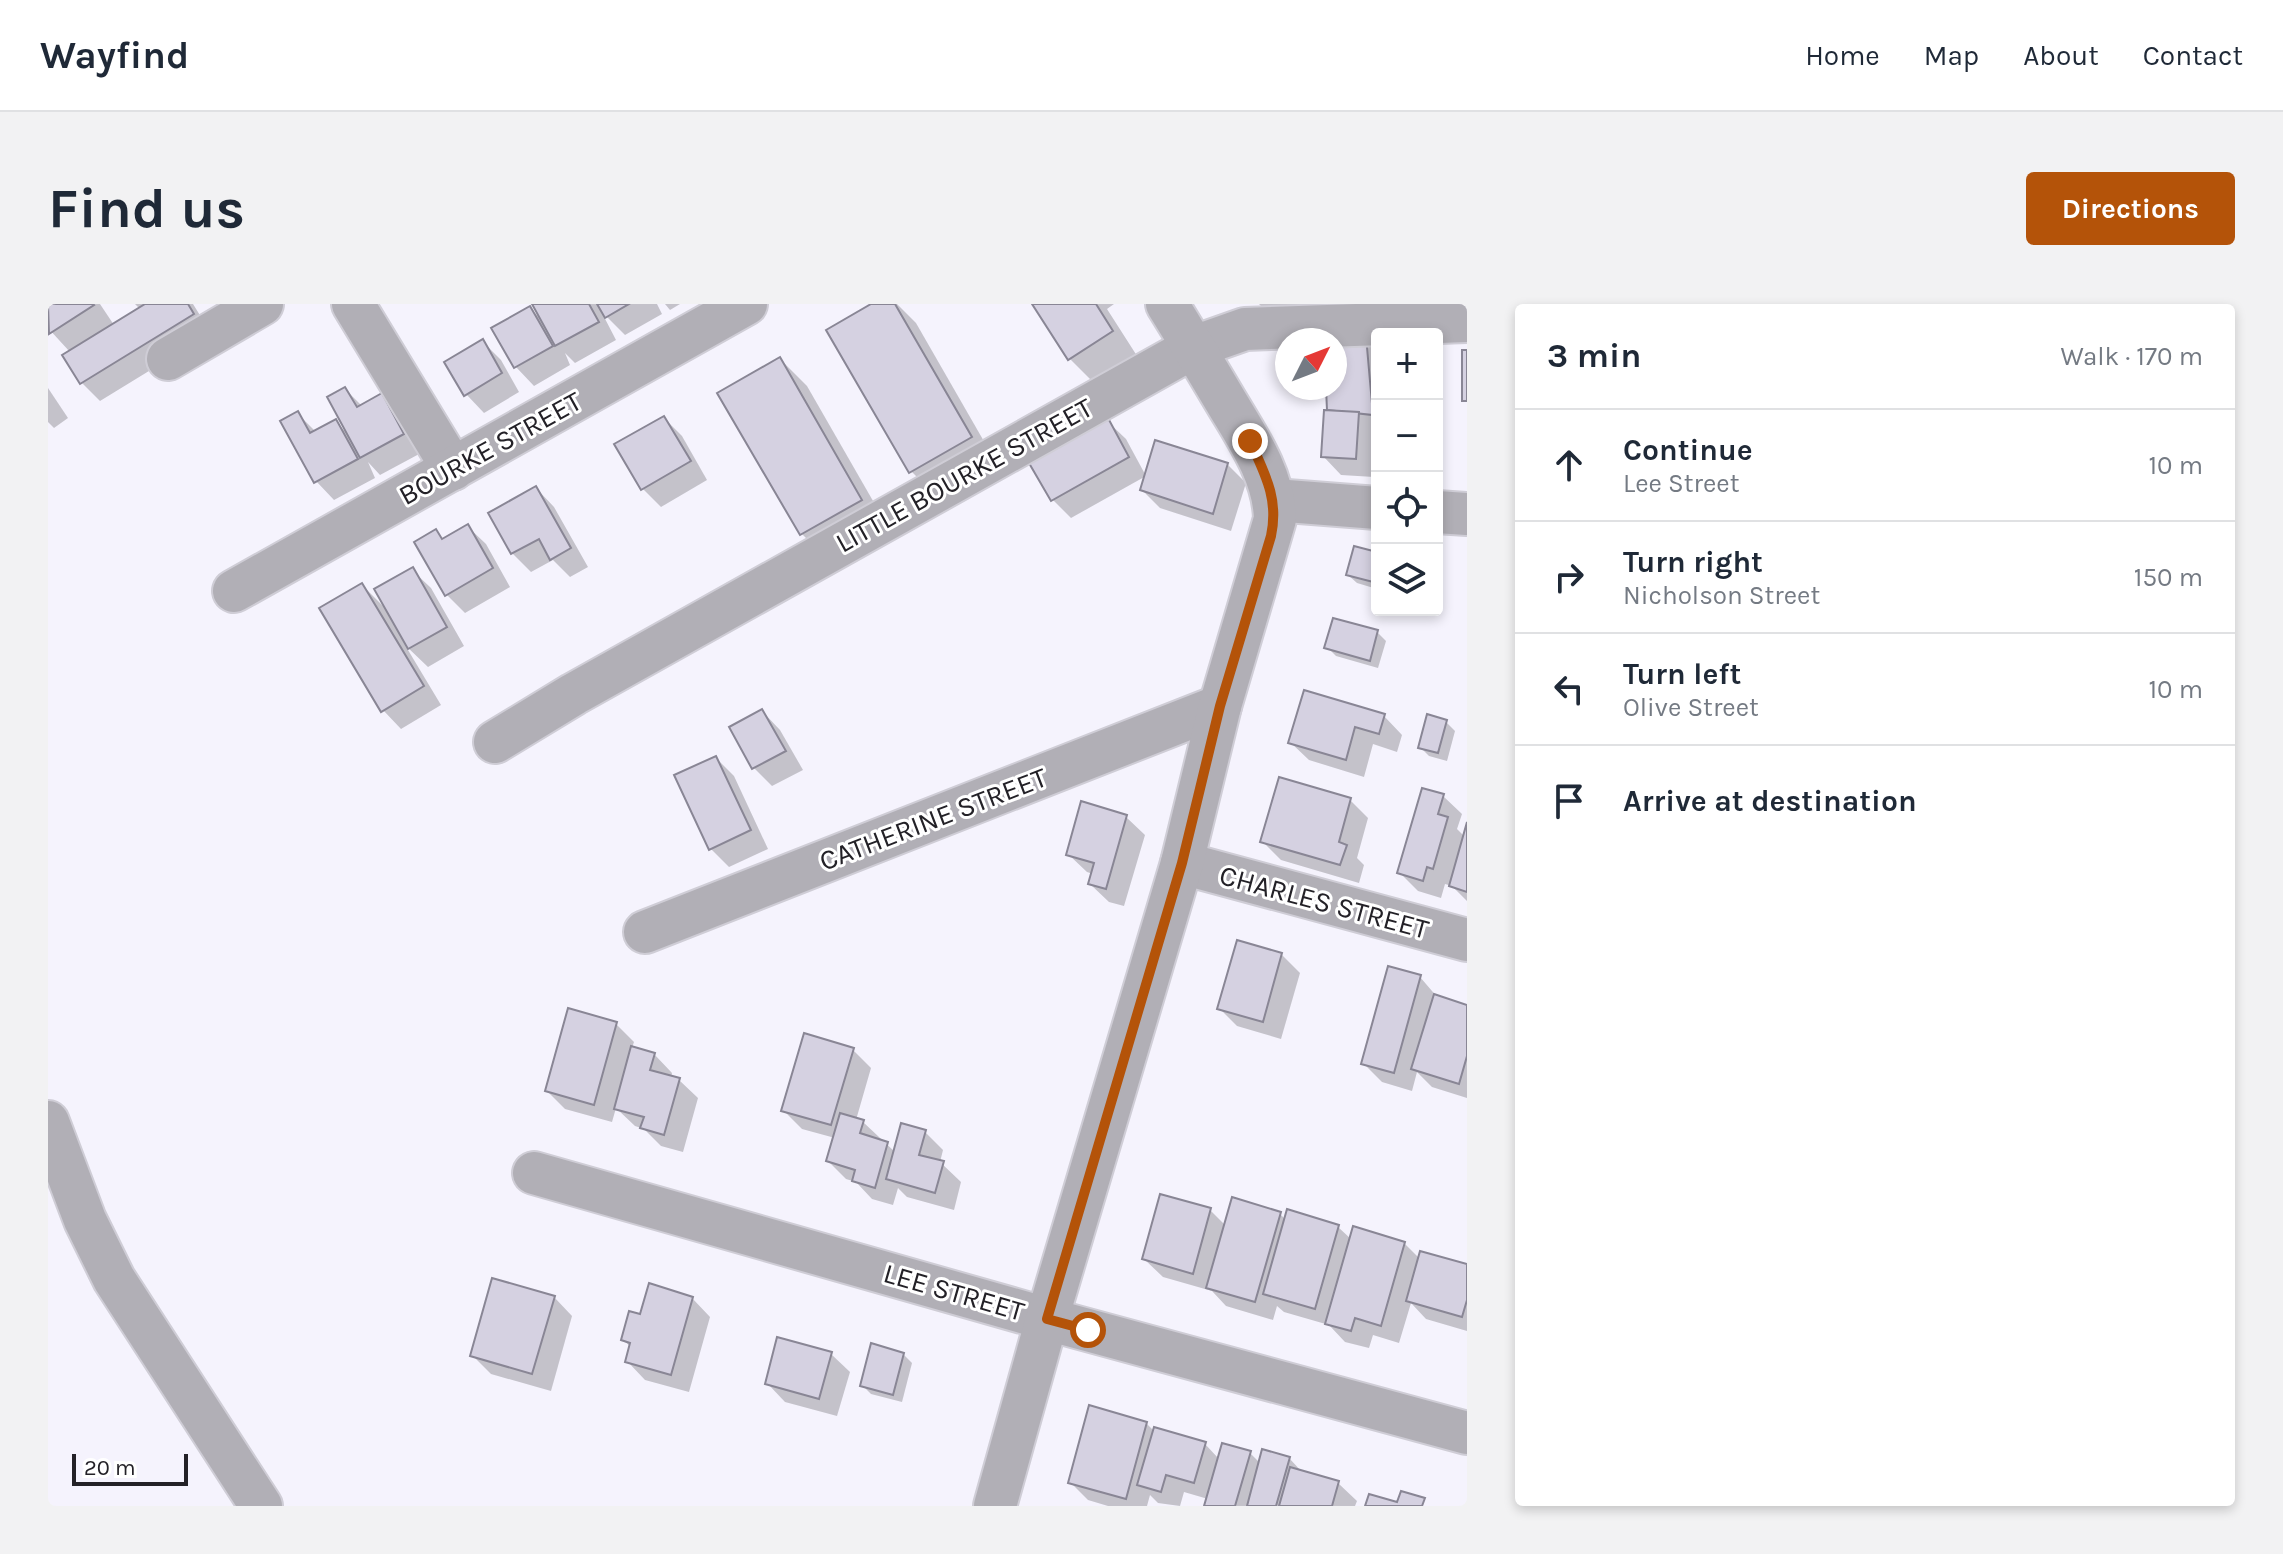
<!DOCTYPE html>
<html lang="en">
<head>
<meta charset="utf-8">
<style>
  :root { --surface:#fff; --page:#f2f2f3; --text:#1f2937; --muted:#747a83; --line:#e0e1e3; --accent:#b45309 }
  body { margin:0; font-family:Karla,sans-serif; background:var(--page); color:var(--text) }
  .controls { position:absolute; right:24px; top:24px; display:grid; overflow:hidden; border-radius:8px; box-shadow:0 4px 12px #0003 }
  .controls button { width:72px; height:72px; display:grid; place-items:center; padding:0; border:0; border-bottom:2px solid var(--line); background:var(--surface); color:var(--text); font:40px sans-serif }
  .compass { position:absolute; left:1227px; top:24px; width:72px; height:72px; border-radius:50%; background:var(--surface); box-shadow:0 4px 12px #0003; rotate:48deg }
  .scale { position:absolute; left:24px; bottom:20px; width:116px; box-sizing:border-box; padding-left:8px; border:4px solid #232127; border-top:0; font-size:22px; line-height:28px; white-space:nowrap; color:#232127; -webkit-text-stroke:6px #fff; paint-order:stroke }
  .stop { position:absolute; width:24px; height:24px; margin:-18px; border:6px solid #b45309; border-radius:50%; background:#fff }
  .stop.end { background:#b45309; border-color:#fff; box-shadow:0 2px 8px #0008 }
  .list { margin:0; padding:0; list-style:none }
  h2 { display:flex; justify-content:space-between; align-items:center; height:104px; margin:0; padding:0 32px; font-size:34px }
  h2 small { font-size:26px; font-weight:400; color:var(--muted) }
  .list li { display:grid; grid-template-columns:52px 1fr auto; gap:24px; align-items:center; box-sizing:border-box; height:112px; padding:0 32px; border-top:2px solid var(--line) }
  .list b { display:block; font-size:30px; white-space:nowrap }
  .list p { margin:0; font-size:26px; white-space:nowrap; color:var(--muted) }
  .list em { font-size:26px; font-style:normal; color:var(--muted) }
  .icon { flex:none; width:44px; height:44px; fill:none; stroke:currentColor; stroke-width:2; stroke-linecap:round; stroke-linejoin:round }
  .map { position:relative; flex:none; width:1419px; height:1202px; overflow:hidden; border-radius:8px }
  header { display:flex; align-items:center; gap:48px; box-sizing:border-box; height:112px; padding:0 40px; background:var(--surface); border-bottom:2px solid var(--line) }
  header strong { font-size:38px }
  nav { display:flex; gap:44px; margin-inline-start:auto; font-size:28px }
  .intro { display:flex; align-items:center; justify-content:space-between; box-sizing:border-box; height:192px; padding:0 48px }
  h1 { margin:0; font-size:56px }
  .button { padding:20px 36px; border-radius:8px; background:var(--accent); color:#fff; font-size:28px; font-weight:700 }
  main { display:flex; gap:48px; padding:0 48px }
  aside { flex:1; background:var(--surface); border-radius:8px; box-shadow:0 4px 12px #0003 }
  .map>svg:first-child { display:block }
  .shadow { fill:#0003 }
  .building { fill:#d5d1e1; stroke:#898695; stroke-width:2 }
  .lines { fill:none; stroke-linecap:round; stroke-linejoin:round }
  .minor-casing { stroke:#cfcdd6; stroke-width:46 }
  .minor { stroke:#b1afb6; stroke-width:42 }
  .route { stroke:#b45309; stroke-width:10 }
  .labels { text-anchor:middle; dominant-baseline:central; stroke-width:6; stroke-linejoin:round; paint-order:stroke }
  .street-label { font-size:28px; fill:#232127; stroke:#fff }
</style>
</head>
<body>
<header>
<strong>Wayfind</strong>
<nav><a>Home</a><a>Map</a><a>About</a><a>Contact</a></nav>
</header>
<div class="intro"><h1>Find us</h1><a class="button">Directions</a></div>
<main>
<div class="map">
<svg width="1419" height="1202" viewBox="0 0 1419 1202">
  <rect width="100%" height="100%" fill="#f5f3fd"/>
  <g class="shadow">
    <path d="M0 0H52L66 21 92 5 87 0H145L163 29 52 97 33 78 22 48 0 24Z"/>
    <path d="M486 0H609L614 10 577 31 553 7 568 36 527 59 517 49 522 61 486 82 468 63 445 25 482 4 495 17Z"/>
    <path d="M617 0H632L622 6Z"/>
    <path d="M827 0H849L868 19 949 160 890 194 863 167Z"/>
    <path d="M986 0H1066L1059 5 1091 55 1049 82 1022 55Z"/>
    <path d="M1211 0H1259V5L1214 3Z"/>
    <path d="M1317 34 1329 46V129L1326 173 1293 171 1275 152 1282 108 1280 84H1287Z"/>
    <path d="M435 38 453 56 471 88 436 109 418 90Z"/>
    <path d="M732 55 759 82 840 223 781 257 754 230 672 90Z"/>
    <path d="M0 84 20 114 6 124 0 118Z"/>
    <path d="M297 85 314 102 334 92 352 110 373 149 332 171 320 158 327 174 286 196 268 177 250 110 268 128 287 117 301 131Z"/>
    <path d="M616 114 634 132 659 176 613 203 595 185Z"/>
    <path d="M1059 117 1078 135 1098 172 1023 214 1005 196Z"/>
    <path d="M1389 119 1391 121 1390 166H1389Z"/>
    <path d="M1179 160 1198 179 1183 227 1112 204 1094 186Z"/>
    <path d="M488 184 506 203 540 263 522 273 505 256 483 268 464 249Z"/>
    <path d="M419 222 438 240 462 283 417 309 399 291 387 228 396 236Z"/>
    <path d="M1329 250V285L1309 279 1300 271Z"/>
    <path d="M364 266 383 284 416 342 380 363 357 341 393 401 353 425 335 406 314 281 339 306Z"/>
    <path d="M1329 328 1338 337 1330 364 1288 352 1279 343Z"/>
    <path d="M714 407 732 426 755 466 724 482 706 464 684 424Z"/>
    <path d="M1336 412 1354 431 1349 448 1325 440 1316 473 1261 456 1242 438Z"/>
    <path d="M1398 418 1407 427 1399 457 1381 452 1372 443Z"/>
    <path d="M668 454 686 472 720 545 681 563 663 545Z"/>
    <path d="M1395 492 1414 510 1409 525 1417 533 1419 526V597L1404 582 1397 580 1393 594 1370 587 1352 569Z"/>
    <path d="M1302 496 1320 514 1309 554 1316 561 1311 579 1233 556 1215 538Z"/>
    <path d="M1078 513 1097 531 1076 602 1061 598 1042 580 1045 570 1039 568 1020 550Z"/>
    <path d="M1233 650 1252 669 1233 735 1189 722 1171 704Z"/>
    <path d="M1372 673 1390 694 1419 703V794L1384 783 1369 768 1364 787 1334 778 1315 759Z"/>
    <path d="M568 720 586 738 584 744 606 750 624 769 623 774 631 776 650 794 635 848 613 842 596 825 587 822 568 804 564 818 517 805 499 787Z"/>
    <path d="M805 746 823 764 808 816 815 818 847 848 877 828 895 846 892 858 913 878 906 906 859 893 850 884 845 901 824 895 808 878 798 875 780 857 787 834 754 825 735 806Z"/>
    <path d="M1162 906 1178 922 1232 910 1238 916 1290 923 1303 935 1356 939 1372 955 1419 962V1027L1378 1015 1363 999 1351 1039 1325 1031 1321 1044 1297 1038 1281 1021 1236 1008 1229 1002 1225 1016 1178 1002 1164 987 1115 973 1096 955Z"/>
    <path d="M506 993 524 1012 503 1087 443 1070 424 1051Z"/>
    <path d="M644 994 662 1013 641 1088 597 1076 579 1057 583 1043 575 1036 593 1012Z"/>
    <path d="M783 1050 802 1068 789 1112 737 1098 719 1079Z"/>
    <path d="M855 1050 864 1059 854 1098 823 1090 814 1081Z"/>
    <path d="M1098 1119 1107 1128 1157 1140 1171 1155 1202 1149 1213 1160 1241 1154 1255 1169 1290 1179 1309 1197 1307 1202H1158L1160 1195 1136 1188 1132 1202 1110 1199 1102 1191 1099 1202H1060L1040 1196 1022 1178Z"/>
  </g>
  <g class="building">
    <path d="M0 0H45L46 1 1 30Z"/>
    <path d="M97 0H140L146 10 32 80 14 51Z"/>
    <path d="M484 0H541L551 18 507 42Z"/>
    <path d="M549 0H581L557 14Z"/>
    <path d="M823 0H847L924 133 861 169 778 26Z"/>
    <path d="M984 0H1048L1065 27 1020 56Z"/>
    <path d="M482 2 505 42 466 64 443 24Z"/>
    <path d="M1318 32 1325 111 1279 106 1278 84H1287V36Z"/>
    <path d="M435 35 454 69 416 92 396 58Z"/>
    <rect x="1414" y="46" width="5" height="51"/>
    <path d="M732 53 814 196 752 231 669 89Z"/>
    <path d="M297 83 309 103 334 89 356 130 312 154 279 93Z"/>
    <path d="M1276 106 1311 108 1308 155 1273 153Z"/>
    <path d="M250 107 262 129 288 115 310 155 266 179 232 117Z"/>
    <path d="M616 112 643 157 593 186 566 140Z"/>
    <path d="M1060 114 1081 153 1003 197 981 159Z"/>
    <path d="M1107 136 1180 159 1165 210 1092 186Z"/>
    <path d="M488 182 523 244 502 256 491 235 463 250 440 209Z"/>
    <path d="M420 220 445 264 397 292 366 238 388 225 394 235Z"/>
    <path d="M1306 242 1329 248V279L1298 271Z"/>
    <path d="M365 263 399 323 360 345 326 285Z"/>
    <path d="M314 279 376 382 333 408 271 304Z"/>
    <path d="M1285 314 1330 326 1322 357 1276 344Z"/>
    <path d="M1256 386 1337 410 1331 430 1307 423 1298 456 1240 439Z"/>
    <path d="M714 405 738 447 704 465 681 423Z"/>
    <path d="M1379 410 1399 416 1390 449 1370 444Z"/>
    <path d="M668 452 703 526 661 546 626 471Z"/>
    <path d="M1231 473 1303 494 1291 538 1299 541 1292 561 1212 538Z"/>
    <path d="M1374 484 1396 490 1390 510 1400 513 1385 565 1379 563 1375 577 1349 569Z"/>
    <path d="M1033 497 1079 511 1058 585 1040 580 1046 559 1018 551Z"/>
    <path d="M1419 518V588L1401 582Z"/>
    <path d="M1189 636 1234 649 1215 718 1169 705Z"/>
    <path d="M1340 662 1373 671 1346 769 1313 760Z"/>
    <path d="M1386 690 1419 701V752L1411 780 1363 765Z"/>
    <path d="M520 704 569 718 546 801 497 787Z"/>
    <path d="M756 729 806 744 783 821 733 807Z"/>
    <path d="M583 742 607 749 602 766 632 774 616 831 592 824 596 813 566 805Z"/>
    <path d="M792 809 816 816 812 829 840 838 827 884 804 877 807 866 778 857Z"/>
    <path d="M853 819 878 826 871 851 896 857 887 889 838 875Z"/>
    <path d="M1112 890 1163 904 1145 970 1094 955Z"/>
    <path d="M1184 893 1233 908 1207 998 1158 984Z"/>
    <path d="M1239 905 1291 921 1267 1005 1215 990Z"/>
    <path d="M1305 922 1357 938 1333 1022 1307 1014 1303 1027 1277 1020Z"/>
    <path d="M1372 947 1419 960V996L1414 1013 1358 997Z"/>
    <path d="M444 974 507 992 484 1070 422 1052Z"/>
    <path d="M601 979 645 993 623 1071 577 1058 582 1039 573 1036 581 1007 592 1010Z"/>
    <path d="M729 1033 784 1048 771 1095 717 1080Z"/>
    <path d="M823 1039 856 1049 845 1091 812 1082Z"/>
    <path d="M1041 1101 1099 1118 1078 1195 1020 1179Z"/>
    <path d="M1106 1123 1158 1138 1146 1179 1118 1171 1113 1188 1089 1181Z"/>
    <path d="M1174 1139 1203 1147 1187 1202H1156Z"/>
    <path d="M1214 1145 1242 1153 1228 1202H1199Z"/>
    <path d="M1242 1163 1291 1177 1284 1202H1231Z"/>
    <path d="M1353 1187 1377 1194 1374 1202H1317L1321 1190 1349 1198Z"/>
  </g>
  <g class="lines">
    <g class="minor-casing">
      <g id="minor">
        <path d="M305 0 405 165"/>
        <path d="M120 55 214 0"/>
        <path d="M1226 196 1329 204"/>
        <path d="M1389 208 1419 210"/>
        <path d="M186 287 698 0"/>
        <path d="M447 438 526 390 1146 43 1197 25 1419 17"/>
        <path d="M1134 559 1419 636"/>
        <path d="M597 628 1172 402"/>
        <path d="M0 818 37 916 66 975 213 1202"/>
        <path d="M486 869 999 1015 1419 1129"/>
        <path d="M947 1202 999 1015 1134 559 1172 402 1227 215C1226 171 1199 133 1177 96 1158 64 1139 32 1119 0"/>
      </g>
    </g>
    <use href="#minor" class="minor"/>
  </g>
  <g class="lines">
    <path class="route" d="M1040 1026 999 1015 1134 559 1172 402 1223 232C1231 195 1217 170 1202 137"/>
  </g>
  <g class="labels">
    <g class="street-label">
      <text transform="translate(442 144) rotate(-29)">BOURKE STREET</text>
      <text transform="translate(916 171) rotate(-29)">LITTLE BOURKE STREET</text>
      <text transform="translate(885 515) rotate(-21)">CATHERINE STREET</text>
      <text transform="translate(1276 598) rotate(15)">CHARLES STREET</text>
      <text transform="translate(906 988) rotate(16)">LEE STREET</text>
    </g>
  </g>
</svg>
<div class="controls">
<button>+</button>
<button>−</button>
<button><svg class="icon" aria-label="locate" viewBox="0 0 24 24"><circle cx="12" cy="12" r="6"/><path d="M12 2v4M12 18v4M2 12h4M18 12h4"/></svg></button>
<button><svg class="icon" aria-label="layers" viewBox="0 0 24 24"><path d="M12 4l9 5-9 5-9-5zM3 14l9 5 9-5"/></svg></button>
</div>
<svg class="compass" viewBox="-18 -18 36 36"><path d="M0-13l5 13h-10z" fill="#e53935"/><path d="M0 13l5-13h-10z" fill="#747a83"/></svg>
<div class="scale">20 m</div>
<div class="stop" style="left:1040px;top:1026px"></div>
<div class="stop end" style="left:1202px;top:137px"></div>
</div>
<aside>
<h2>3 min<small>Walk · 170 m</small></h2>
<ul class="list">
<li><svg class="icon" aria-label="ahead" viewBox="0 0 24 24"><path d="M12 20V5M6 11l6-6 6 6"/></svg><div><b>Continue</b><p>Lee Street</p></div><em>10 m</em></li>
<li><svg class="icon" aria-label="right" viewBox="0 0 24 24"><path d="M7 20v-9h11M14 6l5 5-5 5"/></svg><div><b>Turn right</b><p>Nicholson Street</p></div><em>150 m</em></li>
<li><svg class="icon" aria-label="left" viewBox="0 0 24 24"><path d="M17 20v-9H6M10 6l-5 5 5 5"/></svg><div><b>Turn left</b><p>Olive Street</p></div><em>10 m</em></li>
<li><svg class="icon" aria-label="arrive" viewBox="0 0 24 24"><path d="M6 21V4h12l-3 4 3 4H6"/></svg><div><b>Arrive at destination</b></div></li>
</ul>
</aside>
</main>
</body>
</html>
